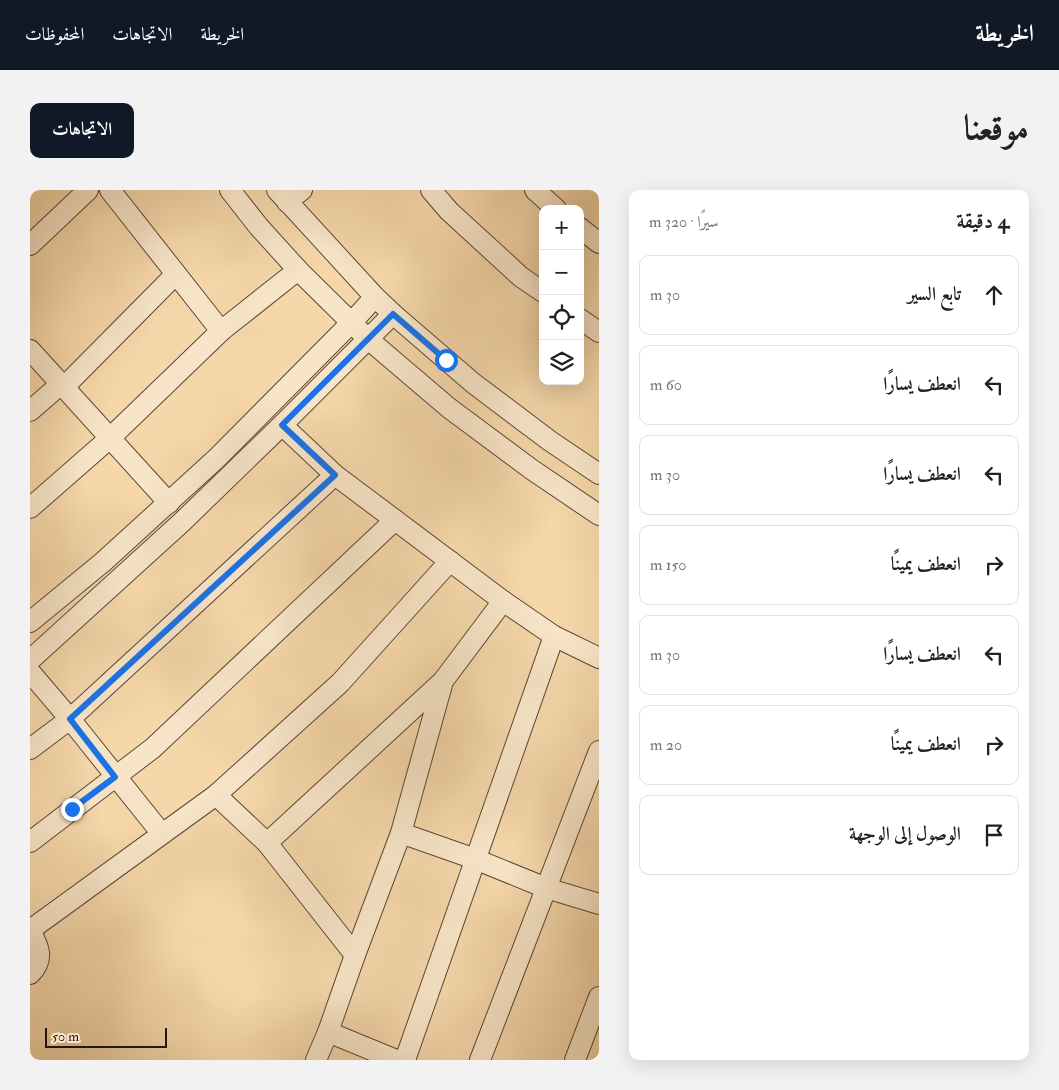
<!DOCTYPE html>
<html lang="ar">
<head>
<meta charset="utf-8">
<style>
  :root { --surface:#fff; --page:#f2f2f2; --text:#222; --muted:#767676; --line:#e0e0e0; --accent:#111827 }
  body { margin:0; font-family:"IM FELL Double Pica",Amiri,serif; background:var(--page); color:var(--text); direction:rtl }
  .controls { position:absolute; right:15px; top:15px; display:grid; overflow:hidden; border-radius:10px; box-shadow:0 5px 20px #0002 }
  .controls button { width:45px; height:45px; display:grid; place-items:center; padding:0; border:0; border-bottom:1px solid var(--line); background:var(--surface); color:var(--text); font:25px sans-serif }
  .scale { position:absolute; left:15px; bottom:12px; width:122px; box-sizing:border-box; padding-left:5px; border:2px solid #261811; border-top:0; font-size:14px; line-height:18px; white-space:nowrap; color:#261811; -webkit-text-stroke:4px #f8e5c8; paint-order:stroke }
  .stop { position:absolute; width:15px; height:15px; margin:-11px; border:4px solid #1a73e8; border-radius:50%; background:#fff }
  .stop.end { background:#1a73e8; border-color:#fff; box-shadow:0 1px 5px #0008 }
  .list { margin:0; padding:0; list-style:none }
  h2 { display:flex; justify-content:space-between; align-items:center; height:65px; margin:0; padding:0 20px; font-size:21px }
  h2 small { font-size:16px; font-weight:400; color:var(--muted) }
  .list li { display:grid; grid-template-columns:32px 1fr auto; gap:15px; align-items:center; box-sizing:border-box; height:80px; margin:0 10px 10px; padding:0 10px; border:1px solid var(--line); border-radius:10px }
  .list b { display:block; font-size:19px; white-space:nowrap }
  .list em { font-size:16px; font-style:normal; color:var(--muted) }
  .icon { flex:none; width:28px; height:28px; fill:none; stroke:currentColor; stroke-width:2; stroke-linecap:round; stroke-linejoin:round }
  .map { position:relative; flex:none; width:569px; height:870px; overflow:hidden; direction:ltr; border-radius:10px }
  header { display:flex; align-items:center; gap:30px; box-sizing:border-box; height:70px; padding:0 25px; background:var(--accent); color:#fff }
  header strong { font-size:24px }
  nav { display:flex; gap:28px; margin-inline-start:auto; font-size:18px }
  .intro { display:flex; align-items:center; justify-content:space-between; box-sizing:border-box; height:120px; padding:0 30px }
  h1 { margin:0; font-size:35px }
  .button { padding:12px 22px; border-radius:10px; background:var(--accent); color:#fff; font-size:18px; font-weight:700 }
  main { display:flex; gap:30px; padding:0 30px }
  aside { flex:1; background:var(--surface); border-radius:10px; box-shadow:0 5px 20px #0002 }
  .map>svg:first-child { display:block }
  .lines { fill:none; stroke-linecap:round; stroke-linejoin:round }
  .street-casing { stroke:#5a4837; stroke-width:22 }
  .street { stroke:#f8e5c8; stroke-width:20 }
  .route { stroke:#1a73e8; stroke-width:6 }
</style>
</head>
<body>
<header>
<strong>الخريطة</strong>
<nav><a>الخريطة</a><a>الاتجاهات</a><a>المحفوظات</a></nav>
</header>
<div class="intro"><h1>موقعنا</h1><a class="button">الاتجاهات</a></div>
<main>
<aside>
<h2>4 دقيقة<small>سيرًا · 320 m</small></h2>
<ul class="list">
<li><svg class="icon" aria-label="ahead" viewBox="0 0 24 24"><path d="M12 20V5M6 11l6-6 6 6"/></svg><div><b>تابع السير</b></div><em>30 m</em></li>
<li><svg class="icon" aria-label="left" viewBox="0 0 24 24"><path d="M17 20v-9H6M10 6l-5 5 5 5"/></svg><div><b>انعطف يسارًا</b></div><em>60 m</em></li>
<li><svg class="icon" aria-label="left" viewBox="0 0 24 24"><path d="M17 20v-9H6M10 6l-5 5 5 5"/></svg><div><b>انعطف يسارًا</b></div><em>30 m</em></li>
<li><svg class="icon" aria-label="right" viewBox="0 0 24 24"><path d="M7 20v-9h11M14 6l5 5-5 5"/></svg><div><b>انعطف يمينًا</b></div><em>150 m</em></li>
<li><svg class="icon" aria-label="left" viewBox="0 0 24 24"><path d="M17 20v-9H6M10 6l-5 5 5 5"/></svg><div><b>انعطف يسارًا</b></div><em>30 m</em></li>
<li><svg class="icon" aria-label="right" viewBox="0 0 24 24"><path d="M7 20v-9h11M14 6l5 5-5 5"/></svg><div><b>انعطف يمينًا</b></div><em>20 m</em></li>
<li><svg class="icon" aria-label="arrive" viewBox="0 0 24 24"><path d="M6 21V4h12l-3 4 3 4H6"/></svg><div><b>الوصول إلى الوجهة</b></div></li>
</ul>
</aside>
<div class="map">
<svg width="569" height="870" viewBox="0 0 569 870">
  <rect width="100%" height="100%" fill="#f5d7aa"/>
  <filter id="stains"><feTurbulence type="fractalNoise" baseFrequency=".004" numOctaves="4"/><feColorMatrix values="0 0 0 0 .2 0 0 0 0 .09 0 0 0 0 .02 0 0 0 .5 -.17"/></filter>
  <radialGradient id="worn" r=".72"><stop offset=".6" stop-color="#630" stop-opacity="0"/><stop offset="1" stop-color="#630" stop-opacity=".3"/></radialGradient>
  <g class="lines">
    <g class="street-casing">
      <g id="street">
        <path d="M80 0 191 141"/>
        <path d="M200 0 229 37 268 80 338 149 419 218 501 279 569 325"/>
        <path d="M247 0 345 107 363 124 443 193 520 251 569 284"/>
        <path d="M401 0 419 21 491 87 513 102"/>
        <path d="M505 0 526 19"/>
        <path d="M257 12 272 0"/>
        <path d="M550 38 569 53"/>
        <path d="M0 55 58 0"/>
        <path d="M550 129 569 142"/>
        <path d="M0 160 139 313"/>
        <path d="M34 197 146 84"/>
        <path d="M0 221 31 194"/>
        <path d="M252 235 305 285 473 411 524 446 569 468"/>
        <path d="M0 318 80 248 191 141 268 80"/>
        <path d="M0 432 73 372 186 269 321 133 345 107"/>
        <path d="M0 470 152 332 252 235 363 124"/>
        <path d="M0 482 40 529 132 644"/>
        <path d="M0 559 40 529 305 285"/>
        <path d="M186 605 237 653 325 765"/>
        <path d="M371 643 445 669 516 698 569 714"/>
        <path d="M0 652 123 558 365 330"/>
        <path d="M237 653 413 491"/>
        <path d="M0 740 186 605 310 493 420 371"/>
        <path d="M0 740C9 757 15 769 0 784"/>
        <path d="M298 842 366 870"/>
        <path d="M286 870 298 842 325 765 371 643 413 491 473 411"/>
        <path d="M375 870 524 446"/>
        <path d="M450 870 569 561"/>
        <path d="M545 870 569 807"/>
      </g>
    </g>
    <use href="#street" class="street"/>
  </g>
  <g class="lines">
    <path class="route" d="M42 619 85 587 40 529 305 285 252 235 363 124 416 170"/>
  </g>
  <rect width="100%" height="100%" filter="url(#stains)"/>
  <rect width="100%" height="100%" fill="url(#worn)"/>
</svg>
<div class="controls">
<button>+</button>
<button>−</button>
<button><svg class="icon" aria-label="locate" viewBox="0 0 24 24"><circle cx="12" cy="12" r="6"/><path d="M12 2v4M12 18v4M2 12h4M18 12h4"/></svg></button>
<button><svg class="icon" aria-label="layers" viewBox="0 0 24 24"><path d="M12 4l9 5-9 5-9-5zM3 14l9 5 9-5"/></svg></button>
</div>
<div class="scale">50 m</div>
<div class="stop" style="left:416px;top:170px"></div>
<div class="stop end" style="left:42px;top:619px"></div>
</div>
</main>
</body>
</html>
